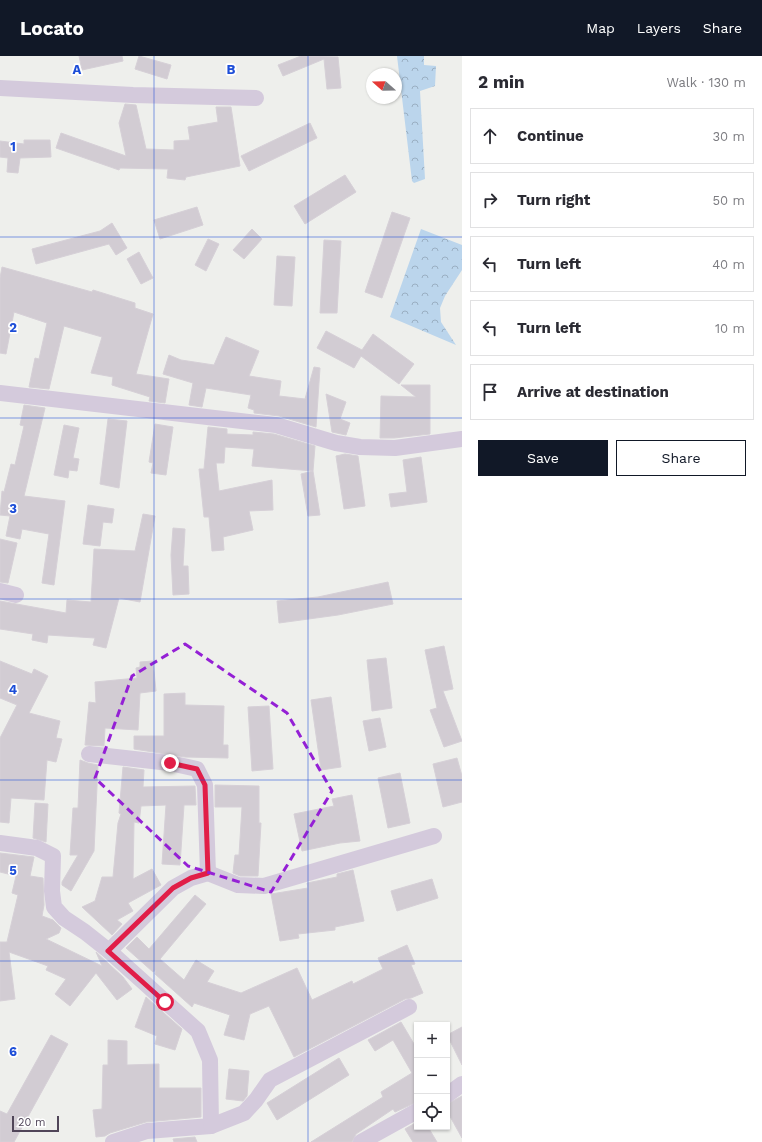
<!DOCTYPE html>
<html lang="en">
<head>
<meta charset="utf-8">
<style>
  :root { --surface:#fff; --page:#f7f7f7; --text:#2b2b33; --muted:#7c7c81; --line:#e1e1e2; --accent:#111827 }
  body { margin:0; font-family:"Work Sans",sans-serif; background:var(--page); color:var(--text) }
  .controls { position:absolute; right:12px; bottom:12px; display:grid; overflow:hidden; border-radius:0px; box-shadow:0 1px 3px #0004 }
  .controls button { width:36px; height:36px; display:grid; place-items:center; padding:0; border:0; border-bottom:1px solid var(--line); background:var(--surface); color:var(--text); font:20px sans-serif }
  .compass { position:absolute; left:366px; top:12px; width:36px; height:36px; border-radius:50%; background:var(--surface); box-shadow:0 1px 3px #0004; rotate:290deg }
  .scale { position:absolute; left:12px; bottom:10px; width:47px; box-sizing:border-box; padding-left:4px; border:2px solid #504558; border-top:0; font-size:11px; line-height:14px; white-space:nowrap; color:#504558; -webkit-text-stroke:3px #fff; paint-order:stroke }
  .stop { position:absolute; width:12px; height:12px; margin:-9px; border:3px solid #e11d48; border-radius:50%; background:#fff }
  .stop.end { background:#e11d48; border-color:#fff; box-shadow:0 1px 4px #0008 }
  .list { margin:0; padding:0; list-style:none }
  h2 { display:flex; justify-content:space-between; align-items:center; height:52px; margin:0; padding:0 16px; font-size:17px }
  h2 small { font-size:13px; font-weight:400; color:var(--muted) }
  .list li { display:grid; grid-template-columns:26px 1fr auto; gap:12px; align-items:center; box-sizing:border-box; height:56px; margin:0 8px 8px; padding:0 8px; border:1px solid var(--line); border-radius:0px }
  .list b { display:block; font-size:15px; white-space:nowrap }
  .list em { font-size:13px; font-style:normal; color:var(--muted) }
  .actions { display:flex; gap:8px; padding:12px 16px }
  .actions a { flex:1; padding:9px 0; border:1px solid var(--accent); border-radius:0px; text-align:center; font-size:14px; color:var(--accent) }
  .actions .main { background:var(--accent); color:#fff }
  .icon { flex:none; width:22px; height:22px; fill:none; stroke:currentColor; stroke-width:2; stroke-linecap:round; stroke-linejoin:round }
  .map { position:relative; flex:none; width:462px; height:1086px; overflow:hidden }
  header { display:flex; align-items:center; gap:24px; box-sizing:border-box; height:56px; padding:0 20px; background:var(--accent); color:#fff }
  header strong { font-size:19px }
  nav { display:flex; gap:22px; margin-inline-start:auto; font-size:14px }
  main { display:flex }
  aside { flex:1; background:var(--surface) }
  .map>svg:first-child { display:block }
  .forest { fill:url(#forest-crowns) }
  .building { fill:#d2ccd3; stroke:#d6d0d7 }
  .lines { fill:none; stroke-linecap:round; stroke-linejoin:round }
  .street { stroke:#d4cadc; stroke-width:16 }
  .route { stroke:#e11d48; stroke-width:5 }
  .marked { fill:none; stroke:#9420d5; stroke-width:3; stroke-dasharray:8 5; stroke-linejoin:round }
  .grid { fill:none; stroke:#1d4ed8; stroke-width:1; stroke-opacity:0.55 }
  .grid-label { font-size:13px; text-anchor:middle; font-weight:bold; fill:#1d4ed8; stroke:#fff; stroke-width:3.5; stroke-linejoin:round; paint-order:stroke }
</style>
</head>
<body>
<header>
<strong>Locato</strong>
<nav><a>Map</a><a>Layers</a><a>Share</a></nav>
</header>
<main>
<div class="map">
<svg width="462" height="1086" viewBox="0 0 462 1086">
  <defs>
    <pattern id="forest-crowns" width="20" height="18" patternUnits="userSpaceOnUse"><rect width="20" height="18" fill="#bbd5ec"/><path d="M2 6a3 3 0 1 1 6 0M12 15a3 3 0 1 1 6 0" fill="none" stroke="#9aafc2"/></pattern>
  </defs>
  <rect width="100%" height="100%" fill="#eeefec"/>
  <g class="forest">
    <path d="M397 0H424V9L436 10 435 30 420 35 425 123 414 127 412 125Z"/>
    <path d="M421 173 462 189V214L445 240 440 252 441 266 456 289 390 261Z"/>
  </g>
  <g class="building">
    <path d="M79 0H122L123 5 82 14Z"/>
    <path d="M139 0 171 9 167 23 135 13Z"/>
    <path d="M301 0 338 1 341 32 327 33 324 3 283 20 278 9Z"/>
    <path d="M125 48 136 49 146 93 174 94V85L190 84 188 71 218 66 216 51H231L240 110 186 121 185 124 167 122 168 113 120 112 119 114 56 92 61 77 126 100 119 67Z"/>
    <path d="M310 67 317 82 249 115 241 100Z"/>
    <path d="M24 84H50L51 101 20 102 18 117 7 116 8 102 0 101V85L24 88Z"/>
    <path d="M345 119 356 136 305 168 294 150Z"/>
    <path d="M197 151 203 169 160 183 154 164Z"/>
    <path d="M392 156 410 162 382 242 365 236Z"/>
    <path d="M112 167 127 192 116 199 109 188 36 208 32 193 100 175Z"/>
    <path d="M252 173 262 183 244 203 233 194Z"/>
    <path d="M208 183 219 188 206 215 195 209Z"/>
    <path d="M324 184 341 185 337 257H320Z"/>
    <path d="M139 196 153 222 141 228 127 203Z"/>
    <path d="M277 200 295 201 292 250 274 249Z"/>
    <path d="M2 211 92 236 93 234 135 247V252L153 258 136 318 169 323 165 347 149 345 150 341 112 329 113 321 91 317 102 281 64 270 49 333 29 331 35 302 39 303 47 267 14 256 6 298 0 297V222Z"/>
    <path d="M326 275 362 294 373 278 414 308 399 328 361 300 354 312 317 292Z"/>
    <path d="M226 281 259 295 249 320 281 325 279 340 305 343 314 311 320 312 316 371 279 360 254 357V354L248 352 251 339 206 332 202 351 189 349 193 327 163 318 169 299 181 304 214 309Z"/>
    <path d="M401 329H430V378L394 382H380L381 340 416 341Z"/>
    <path d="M326 338 346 346 340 363 350 367 346 379 332 376Z"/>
    <path d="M24 349 45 352 24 440 65 445 54 529 42 527 49 478 22 473 20 483 6 480 10 460 0 459 2 435 4 436 11 408 15 409 24 370 20 369Z"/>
    <path d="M108 363 127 365 119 432 100 428Z"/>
    <path d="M155 368 173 371 166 419 151 417 153 407 149 406Z"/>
    <path d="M64 369 79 372 73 402 79 403 77 415 69 414 68 422 54 419Z"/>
    <path d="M208 371 227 373V378L253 379V376L274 378 315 390 313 415 252 410 254 393 225 391 224 407H216L219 435 272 424 273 454 249 455 253 474 223 481 224 494 212 495 209 461H204L199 413H204Z"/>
    <path d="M345 398 358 400 365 450 344 453 336 400Z"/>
    <path d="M421 401 427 446 391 451 389 438 407 436 403 404Z"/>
    <path d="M313 415 320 459 308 460 301 418Z"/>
    <path d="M88 449 114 453 112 467 103 466 100 490 83 488Z"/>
    <path d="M143 458 155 460 140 546 119 542 106 592 93 589 95 582 48 579 47 587 32 584 33 578 0 573V545L66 557 67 544 91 546 94 493 135 495Z"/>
    <path d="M173 472 185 473 183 510H188L189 538 173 539 171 499Z"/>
    <path d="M0 483 17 487 8 527 0 526Z"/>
    <path d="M388 526 393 548 338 559 279 567 277 545 318 541Z"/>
    <path d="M444 590 453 633 443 635 462 685 444 691 430 654 437 652 425 594Z"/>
    <path d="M386 602 392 652 372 655 367 604Z"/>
    <path d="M0 605 32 618 34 613 48 620 29 657 60 665 56 682 62 683 56 706 47 704 44 744 11 742 9 767 0 766V682L17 649 0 642Z"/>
    <path d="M153 605 156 635 140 637 138 674 105 672 104 690 85 689 89 646 96 647 95 626 137 622 136 612 140 611V606Z"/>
    <path d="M185 637V649L224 650 223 689H228V702L185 701 134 693V680H164V638Z"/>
    <path d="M331 641 341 711 321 714 311 644Z"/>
    <path d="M269 650 273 713 252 715 248 651Z"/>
    <path d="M380 662 386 691 369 695 363 665Z"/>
    <path d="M457 702 462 720V746L443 751 433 708Z"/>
    <path d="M80 704 88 707 98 709 94 795 71 835 62 829V826L78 799H70L73 752H78Z"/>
    <path d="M123 711 144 714 143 731 195 730 196 749H184L180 809 162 808 166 749 141 750 139 767 134 766 133 823 152 813 161 829 128 847 133 855 117 864 122 868 112 879 82 851 95 845 102 821H113L118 767 121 758 119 757Z"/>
    <path d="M400 717 410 767 388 772 378 722Z"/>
    <path d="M215 729 259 730V767H261L258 820H240L233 817 235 799H239L242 751H215Z"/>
    <path d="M352 739 360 785 340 787 302 795 294 758 334 750 332 743Z"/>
    <path d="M35 747 48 748 46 786 33 782Z"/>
    <path d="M0 797 34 801 30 820 43 822 44 849 42 860 53 864 61 872 59 877 46 883 102 910 96 896 123 921 132 933 117 944 96 917 70 950 55 938 66 923 46 914 48 910 9 896 15 943 0 945V886H7L18 839 12 837 16 820 0 816Z"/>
    <path d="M353 814 364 865 335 871V874L298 878 299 882 280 885 271 838 308 832 307 827 337 821V818Z"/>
    <path d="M432 823 438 842 397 855 391 835Z"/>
    <path d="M195 839 206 848 160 903 184 924 196 904 214 915 207 926 241 937 297 912 312 944 352 925 353 928 383 913 378 902 407 889 415 908 411 909 423 937 411 942 405 943 294 1001 269 950 250 958 244 984 224 979 230 959 194 947 192 951 155 918 156 914 153 916 126 892 137 881 149 893Z"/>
    <path d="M146 941 182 973 175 994 155 988 157 980 135 971Z"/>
    <path d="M401 966 417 993V1046L395 1056 393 1053 356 1078 352 1086H311L383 1041 381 1036 412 1017 393 984 375 995 368 984Z"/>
    <path d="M462 971V1009L447 979Z"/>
    <path d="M51 979 68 988 14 1086H0V1055L7 1058Z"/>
    <path d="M108 984 127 985V1009L159 1008V1032H201V1061L146 1066 110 1077 105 1080 96 1081 93 1054 102 1053 103 1009H108Z"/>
    <path d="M339 1002 349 1019 277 1064 267 1047Z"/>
    <path d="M229 1013 249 1015 247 1040 243 1045 226 1043Z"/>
    <path d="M462 1040V1082L447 1055V1048Z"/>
    <path d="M417 1066V1071H428L437 1086H413L405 1073Z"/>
    <path d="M195 1081 197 1086H174L173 1083Z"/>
  </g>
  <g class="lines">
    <g class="street">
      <path d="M0 32 133 39 256 42"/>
      <path d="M0 337 276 369 336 387 360 391 395 392 462 383"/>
      <path d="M0 535 16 539"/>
      <path d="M89 698 170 707 197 713 205 729 208 817"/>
      <path d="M0 787 37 792 53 800 52 835 54 851 64 862 85 876 109 895 198 975 210 1004 211 1070 147 1075 113 1086"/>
      <path d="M109 895 173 832 191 822 208 817 238 829 264 830 434 780"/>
      <path d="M447 1039 462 1028"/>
      <path d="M211 1070 244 1057 256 1044 270 1024 409 951"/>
      <path d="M361 1086 417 1055"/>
    </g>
  </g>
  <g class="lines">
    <path class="route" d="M165 946 108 895 173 832 191 822 208 817 205 729 197 713 170 707"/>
  </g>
  <path class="marked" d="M185 588 287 657 332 735 271 836 188 810 95 722 132 620Z"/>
  <path class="grid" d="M154 0V1086M308 0V1086M0 181H462M0 362H462M0 543H462M0 724H462M0 905H462"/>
  <g class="grid-label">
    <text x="77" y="18">A</text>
    <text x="231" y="18">B</text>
    <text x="13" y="95">1</text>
    <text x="13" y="276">2</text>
    <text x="13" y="457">3</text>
    <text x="13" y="638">4</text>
    <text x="13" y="819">5</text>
    <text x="13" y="1000">6</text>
  </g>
</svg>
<div class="controls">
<button>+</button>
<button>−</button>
<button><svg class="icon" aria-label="locate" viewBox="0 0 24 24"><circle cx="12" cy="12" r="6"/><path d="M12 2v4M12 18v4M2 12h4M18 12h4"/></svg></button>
</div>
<svg class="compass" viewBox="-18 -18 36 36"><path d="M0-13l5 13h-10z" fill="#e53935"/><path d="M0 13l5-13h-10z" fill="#7c7c81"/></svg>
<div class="scale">20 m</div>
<div class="stop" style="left:165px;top:946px"></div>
<div class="stop end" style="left:170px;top:707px"></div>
</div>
<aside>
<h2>2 min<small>Walk · 130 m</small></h2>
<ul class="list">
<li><svg class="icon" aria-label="ahead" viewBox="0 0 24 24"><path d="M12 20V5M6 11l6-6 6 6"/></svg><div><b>Continue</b></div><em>30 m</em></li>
<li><svg class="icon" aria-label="right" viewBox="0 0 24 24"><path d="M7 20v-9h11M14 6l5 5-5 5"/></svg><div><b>Turn right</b></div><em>50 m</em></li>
<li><svg class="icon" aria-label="left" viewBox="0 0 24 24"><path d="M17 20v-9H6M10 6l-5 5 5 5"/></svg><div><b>Turn left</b></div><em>40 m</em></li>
<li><svg class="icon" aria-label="left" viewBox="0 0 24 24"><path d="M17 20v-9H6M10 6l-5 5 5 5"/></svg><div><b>Turn left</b></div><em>10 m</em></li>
<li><svg class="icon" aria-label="arrive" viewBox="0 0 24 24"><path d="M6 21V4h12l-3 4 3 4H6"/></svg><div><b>Arrive at destination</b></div></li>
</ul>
<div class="actions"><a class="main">Save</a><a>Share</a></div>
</aside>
</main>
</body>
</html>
